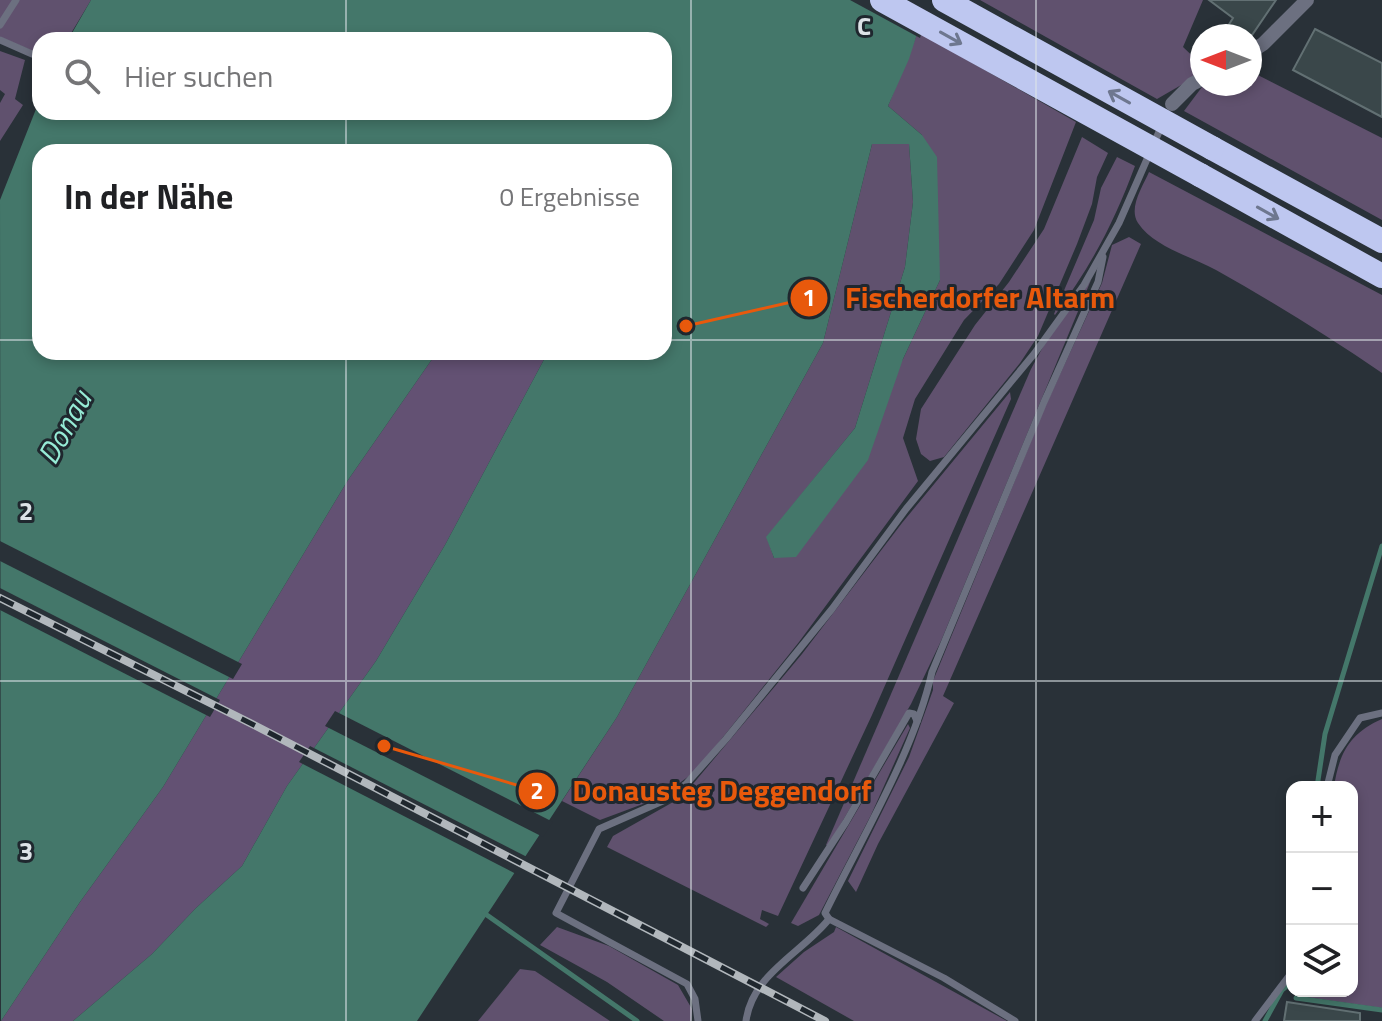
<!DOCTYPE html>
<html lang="de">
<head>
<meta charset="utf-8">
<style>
  :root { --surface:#fff; --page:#f6f6f6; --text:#202124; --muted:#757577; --line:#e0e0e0 }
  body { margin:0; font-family:"Titillium Web",sans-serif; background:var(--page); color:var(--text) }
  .controls { position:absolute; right:24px; bottom:24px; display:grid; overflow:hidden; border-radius:16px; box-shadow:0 4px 12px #0003 }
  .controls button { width:72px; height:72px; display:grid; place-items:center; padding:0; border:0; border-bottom:2px solid var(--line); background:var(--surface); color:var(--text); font:40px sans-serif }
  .compass { position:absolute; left:1190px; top:24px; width:72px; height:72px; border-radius:50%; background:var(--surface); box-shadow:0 4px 12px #0003; rotate:270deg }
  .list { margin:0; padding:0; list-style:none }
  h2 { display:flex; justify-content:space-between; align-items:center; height:104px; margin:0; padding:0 32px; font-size:34px }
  h2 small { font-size:26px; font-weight:400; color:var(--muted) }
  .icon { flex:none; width:44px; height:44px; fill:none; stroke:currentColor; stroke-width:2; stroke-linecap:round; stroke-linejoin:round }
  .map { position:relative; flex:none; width:1382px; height:1021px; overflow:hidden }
  .search { position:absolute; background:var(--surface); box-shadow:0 4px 12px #0003; left:32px; top:32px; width:640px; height:88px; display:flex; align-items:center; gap:20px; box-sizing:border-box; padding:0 28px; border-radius:24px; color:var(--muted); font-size:30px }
  .panel { position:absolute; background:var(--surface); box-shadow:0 4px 12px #0003; left:32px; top:144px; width:640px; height:216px; border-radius:24px }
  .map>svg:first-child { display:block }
  .green { fill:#60516e }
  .forest { fill:#635173 }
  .water { fill:#44776a }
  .pier { fill:#293138 }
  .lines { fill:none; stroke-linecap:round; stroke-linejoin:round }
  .stream { stroke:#44776a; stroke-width:5 }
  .building { fill:#3a474a; stroke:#627073; stroke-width:2 }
  .lane { stroke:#6c7080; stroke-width:7 }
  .street { stroke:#6c7080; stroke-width:14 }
  .highway { stroke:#bec7f0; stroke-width:24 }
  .rail-casing { stroke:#b1b7bc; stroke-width:8 }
  .rail { stroke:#1f272e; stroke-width:5; stroke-dasharray:15; stroke-linecap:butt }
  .highway-bridge { stroke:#bec7f0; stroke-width:24 }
  .oneway { stroke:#6e778f }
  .grid { fill:none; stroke:#dde3e7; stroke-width:2; stroke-opacity:0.55 }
  .labels { text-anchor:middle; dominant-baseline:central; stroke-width:6; stroke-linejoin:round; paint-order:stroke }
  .water-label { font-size:30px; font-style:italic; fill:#96ebd6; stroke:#1f272e }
  .grid-label { font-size:26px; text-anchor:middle; font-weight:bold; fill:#dde3e7; stroke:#1f272e; stroke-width:6; stroke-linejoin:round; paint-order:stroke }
  .leader { fill:none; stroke:#e8590c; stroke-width:3 }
  .callout-dot { fill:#e8590c; stroke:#1f272e; stroke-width:3 }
  .mark-label { font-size:24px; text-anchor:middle; font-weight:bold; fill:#fff }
  .callout-label { font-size:30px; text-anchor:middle; font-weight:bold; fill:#e8590c; stroke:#1f272e; stroke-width:6; stroke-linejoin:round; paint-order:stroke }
</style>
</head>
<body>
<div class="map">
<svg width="1382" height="1021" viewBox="0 0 1382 1021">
  <rect width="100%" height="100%" fill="#293138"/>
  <g class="green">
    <path d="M0 0H91L67 40H40V54L0 37Z"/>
    <path d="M980 0H1203L1183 47 1202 65V73L1157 99Z"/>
    <path d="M918 32 1076 122 1034 230 999 284 964 320 915 399 903 438 918 481 799 642 696 771 659 798 600 820 562 801 617 717 823 343 872 144H909L913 202 905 267 855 428 767 537 774 558 903 359 940 280 922 135 888 106Z"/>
    <path d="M0 51 25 60 15 99 23 105 0 141V103L5 94 0 90Z"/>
    <path d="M1250 71 1382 138V220L1184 111 1202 87 1208 84H1250Z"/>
    <path d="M1082 137 1108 153 1097 177 1092 204 1077 244 1038 336 1020 363 944 457 930 461 921 454 916 439 921 409 975 325 1009 282 1044 229Z"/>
    <path d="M1117 157 1135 166C1114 223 1091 266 1055 315L1054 314 1094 220 1101 188Z"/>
    <path d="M1149 172 1382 295V373C1328 336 1273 302 1216 270 1192 257 1154 247 1138 223 1128 208 1143 186 1149 172Z"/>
    <path d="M1129 237 1141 244 943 696 954 703 878 844 856 892 848 881 909 757 933 690V681L1045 407 1102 283 1112 245Z"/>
    <path d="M1091 280 941 641 911 704 828 846 826 845 1031 369 1044 345Z"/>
    <path d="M1010 392 1011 399 872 715 778 916 762 910 760 919 769 924 766 927 607 847 613 836 682 797 802 654 902 523Z"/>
    <path d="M1382 719V1008L1305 997 1306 991H1352V787H1334C1339 753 1350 733 1382 719Z"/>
    <path d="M908 724 910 728 871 815 819 915 798 926 791 923Z"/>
    <path d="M557 927 609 946 678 985 692 1009 691 1021H664L607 982 540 945Z"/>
    <path d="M836 927 1007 1021H854L776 977 804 952 834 932Z"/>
    <path d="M520 969 535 971 610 1021H478Z"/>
  </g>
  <path class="forest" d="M437 352H548L445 545 376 661 287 786 242 866 196 908 152 954 73 1021H1L80 902 163 787 348 480Z"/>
  <path class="water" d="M91 0H928L909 59 888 106 922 135 937 157 940 280 903 359 868 460 796 557 774 558 766 537 855 428 905 267 913 202 909 144H872L823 343 617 717 417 1021H73L152 954 196 908 242 866 287 786 376 661 445 545 548 352H664V152H40V352H437L348 480 163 787 80 902 1 1021 0 200 40 99V112H664V40H68Z"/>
  <g class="pier">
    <path d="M850 0H932L920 38Z"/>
    <path d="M0 541 242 664 233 679 0 561Z"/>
    <path d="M0 588 220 700 210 717 0 610Z"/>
    <path d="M335 711 553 822 543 837 325 726Z"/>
    <path d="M310 746 529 858 518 875 299 762Z"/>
  </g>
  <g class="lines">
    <g class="stream">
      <path d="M1317 787 1325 734 1382 546"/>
      <path d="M484 913 637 1021"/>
      <path d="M1296 998 1382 1010"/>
      <path d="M1265 1021 1282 990 1292 982"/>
    </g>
  </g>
  <g class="building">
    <path d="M1209 0H1276L1250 38 1242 36 1228 26 1233 18Z"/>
    <path d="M1315 29 1382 63V117L1293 70Z"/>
    <path d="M1287 1002 1360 1013V1021H1284Z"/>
  </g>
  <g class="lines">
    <g class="lane">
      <path d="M0 25 16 0"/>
      <path d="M0 40 32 54"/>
      <path d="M1327 787 1335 755 1360 718 1382 713"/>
      <path d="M803 888 846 822 909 713 914 714 917 721"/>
      <path d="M829 919 944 978 1015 1021"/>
      <path d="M698 1021 695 999 687 984 556 913 599 829 665 800 686 784 726 739 832 609 906 509 1034 354 1084 285 1119 223 1162 125"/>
      <path d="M746 1021C752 974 802 953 829 919L825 913C861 839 914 752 932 672L1044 402 1098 282 1103 257"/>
      <path d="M1255 1021 1292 972"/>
    </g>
    <g class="street">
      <path d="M1250 52 1263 44 1307 0"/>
      <path d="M1172 104 1192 84 1202 79"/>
    </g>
    <g class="highway">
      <path d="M1212 148 1382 241"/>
      <path d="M1200 175 1382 276"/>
    </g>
    <g class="rail-casing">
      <path id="rail" d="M0 598 256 726 825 1021"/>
    </g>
    <use href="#rail" class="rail"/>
    <g class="highway-bridge">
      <path d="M882 0 1200 175"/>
      <path d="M944 0 1212 148"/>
    </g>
  </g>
  <defs><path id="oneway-shaft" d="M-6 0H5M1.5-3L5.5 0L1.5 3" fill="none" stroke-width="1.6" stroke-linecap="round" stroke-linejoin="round" transform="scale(2)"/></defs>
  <g class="oneway">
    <use href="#oneway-shaft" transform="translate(951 38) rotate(29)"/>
    <use href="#oneway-shaft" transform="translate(1119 97) rotate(-151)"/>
    <use href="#oneway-shaft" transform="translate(1268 213) rotate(29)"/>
  </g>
  <path class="grid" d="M346 0V40M691 0V1021M1036 0V1021M346 112V152M0 340H40M664 340H1382M346 352V1021M0 681H1382"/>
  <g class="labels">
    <g class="water-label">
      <text transform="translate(64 427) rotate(-61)">Donau</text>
    </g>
  </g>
  <g class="grid-label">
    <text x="864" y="35">C</text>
    <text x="26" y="520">2</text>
    <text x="26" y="860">3</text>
  </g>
  <path class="leader" d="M686 326L809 298M384 746L537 791"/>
  <g class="callout-dot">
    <circle cx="686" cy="326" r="8"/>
    <circle cx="384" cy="746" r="8"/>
    <circle cx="809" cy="298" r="20"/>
    <circle cx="537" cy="791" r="20"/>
  </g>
  <g class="mark-label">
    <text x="809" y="306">1</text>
    <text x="537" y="799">2</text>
  </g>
  <g class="callout-label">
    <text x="980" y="308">Fischerdorfer Altarm</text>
    <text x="722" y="801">Donausteg Deggendorf</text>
  </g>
</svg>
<div class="controls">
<button>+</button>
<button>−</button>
<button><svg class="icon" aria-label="layers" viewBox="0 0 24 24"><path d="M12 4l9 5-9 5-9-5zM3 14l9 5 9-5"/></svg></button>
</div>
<svg class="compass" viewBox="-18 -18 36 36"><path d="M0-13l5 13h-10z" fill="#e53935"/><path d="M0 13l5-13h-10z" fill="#757577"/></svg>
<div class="search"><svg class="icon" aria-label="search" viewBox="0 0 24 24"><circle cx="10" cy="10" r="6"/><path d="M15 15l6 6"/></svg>Hier suchen</div>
<section class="panel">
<h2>In der Nähe<small>0 Ergebnisse</small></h2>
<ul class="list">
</ul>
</section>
</div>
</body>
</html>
